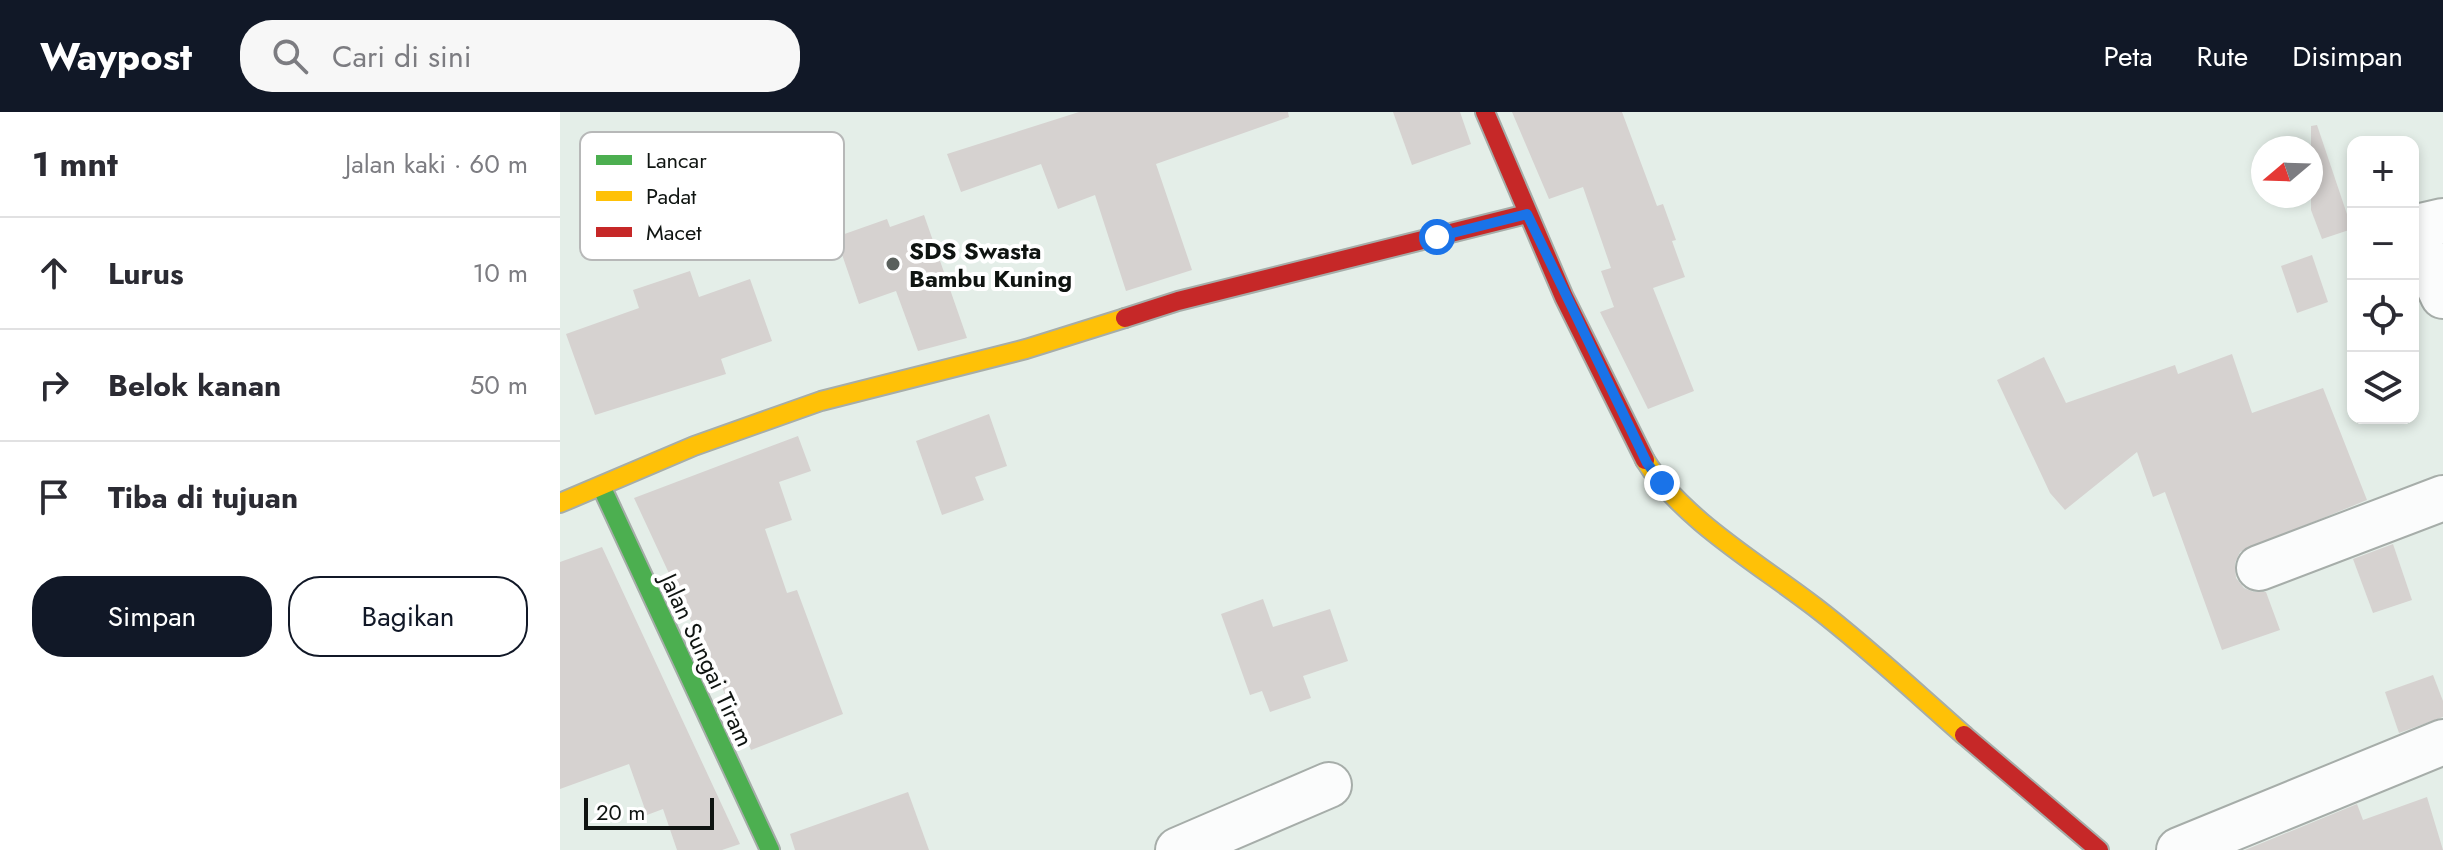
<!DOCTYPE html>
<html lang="id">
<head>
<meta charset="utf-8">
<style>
  :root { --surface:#fff; --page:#f7f7f7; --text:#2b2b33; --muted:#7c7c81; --line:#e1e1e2; --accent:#111827 }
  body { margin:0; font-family:Jost,sans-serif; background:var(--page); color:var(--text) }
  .controls { position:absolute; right:24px; top:24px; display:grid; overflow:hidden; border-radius:16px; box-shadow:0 4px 12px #0003 }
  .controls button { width:72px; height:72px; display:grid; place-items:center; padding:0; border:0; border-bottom:2px solid var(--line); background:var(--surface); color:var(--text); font:40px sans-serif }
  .compass { position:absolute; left:1691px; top:24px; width:72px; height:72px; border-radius:50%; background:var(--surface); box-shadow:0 4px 12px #0003; rotate:251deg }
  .scale { position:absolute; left:24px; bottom:20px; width:130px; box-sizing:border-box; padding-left:8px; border:4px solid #0f1411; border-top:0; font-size:22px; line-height:28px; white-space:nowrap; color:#0f1411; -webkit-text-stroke:6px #fff; paint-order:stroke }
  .stop { position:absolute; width:24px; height:24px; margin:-18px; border:6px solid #1a73e8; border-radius:50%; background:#fff }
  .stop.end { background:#1a73e8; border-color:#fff; box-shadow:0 2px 8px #0008 }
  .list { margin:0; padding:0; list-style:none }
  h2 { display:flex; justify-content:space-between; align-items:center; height:104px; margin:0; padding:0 32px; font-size:34px }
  h2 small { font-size:26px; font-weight:400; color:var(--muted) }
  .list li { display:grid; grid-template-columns:52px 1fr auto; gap:24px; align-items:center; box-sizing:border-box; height:112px; padding:0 32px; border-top:2px solid var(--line) }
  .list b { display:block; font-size:30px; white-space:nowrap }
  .list em { font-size:26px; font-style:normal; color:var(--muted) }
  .actions { display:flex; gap:16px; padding:24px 32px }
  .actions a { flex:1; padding:18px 0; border:2px solid var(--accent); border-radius:32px; text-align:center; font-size:28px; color:var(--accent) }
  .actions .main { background:var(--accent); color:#fff }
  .icon { flex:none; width:44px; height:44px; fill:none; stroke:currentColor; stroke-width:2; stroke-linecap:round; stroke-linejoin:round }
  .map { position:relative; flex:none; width:1883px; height:738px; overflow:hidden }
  header { display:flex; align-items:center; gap:48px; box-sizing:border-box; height:112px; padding:0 40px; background:var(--accent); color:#fff }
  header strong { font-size:38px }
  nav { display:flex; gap:44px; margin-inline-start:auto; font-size:28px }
  .search { width:560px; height:72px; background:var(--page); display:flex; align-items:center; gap:20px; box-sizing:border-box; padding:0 28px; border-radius:32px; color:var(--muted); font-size:30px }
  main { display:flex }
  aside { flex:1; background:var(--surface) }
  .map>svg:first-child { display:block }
  .building { fill:#d6d2d0 }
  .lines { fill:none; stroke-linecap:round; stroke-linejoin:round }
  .street-casing { stroke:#a6ada9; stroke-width:48 }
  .fast-casing { stroke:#a6ada9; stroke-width:22 }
  .slow-casing { stroke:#a6ada9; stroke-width:22 }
  .jam-casing { stroke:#a6ada9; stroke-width:22 }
  .street { stroke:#fbfcfc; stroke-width:44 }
  .fast { stroke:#4caf50; stroke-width:18 }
  .slow { stroke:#ffc107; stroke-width:18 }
  .jam { stroke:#c62828; stroke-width:18 }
  .route { stroke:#1a73e8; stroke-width:10 }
  .poi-dot { fill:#5a605c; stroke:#fff; stroke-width:3 }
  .labels { text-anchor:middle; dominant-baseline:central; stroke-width:8; stroke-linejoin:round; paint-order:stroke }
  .poi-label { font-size:24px; font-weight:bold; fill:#0f1411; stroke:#fff; text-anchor:start }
  .street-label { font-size:24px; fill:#0f1411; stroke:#fff }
  .key { fill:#fff; stroke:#b7b8b8; stroke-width:2 }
  .key-label { font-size:22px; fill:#0f1411 }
</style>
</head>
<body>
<header>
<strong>Waypost</strong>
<div class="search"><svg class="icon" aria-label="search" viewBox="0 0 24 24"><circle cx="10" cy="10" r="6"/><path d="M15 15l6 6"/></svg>Cari di sini</div>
<nav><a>Peta</a><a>Rute</a><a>Disimpan</a></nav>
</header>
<main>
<aside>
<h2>1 mnt<small>Jalan kaki · 60 m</small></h2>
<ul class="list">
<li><svg class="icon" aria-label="ahead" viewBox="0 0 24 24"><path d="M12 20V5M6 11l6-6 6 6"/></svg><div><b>Lurus</b></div><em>10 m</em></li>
<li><svg class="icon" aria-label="right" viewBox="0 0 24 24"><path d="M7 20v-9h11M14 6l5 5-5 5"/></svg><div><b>Belok kanan</b></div><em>50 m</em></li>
<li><svg class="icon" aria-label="arrive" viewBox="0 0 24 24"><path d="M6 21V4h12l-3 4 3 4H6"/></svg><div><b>Tiba di tujuan</b></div></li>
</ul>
<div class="actions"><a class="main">Simpan</a><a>Bagikan</a></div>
</aside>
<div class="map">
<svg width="1883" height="738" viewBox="0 0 1883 738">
  <rect width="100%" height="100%" fill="#e4eee8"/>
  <g class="building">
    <path d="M519 0H728L729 5 596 52 632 158 566 179 535 83 498 97 481 52 401 80 387 42Z"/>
    <path d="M833 0H900L911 32 852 53Z"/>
    <path d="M952 0H1062L1097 94 1103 92 1116 128 1112 129 1125 165 1093 176 1134 279 1088 297 1040 200 1054 195 1041 159 1051 156 1023 75 989 87Z"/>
    <path d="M1757 13 1792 117 1762 127 1751 98V14Z"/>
    <path d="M364 103 407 226 358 239 336 179 299 192 276 125 327 107 330 115Z"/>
    <path d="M1752 143 1768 190 1737 201 1721 154Z"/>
    <path d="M130 159 139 185 190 167 212 229 161 247 166 262 35 303 6 222 79 196 73 178Z"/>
    <path d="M1672 242 1692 301 1763 276 1807 388 1680 440 1675 451 1676 466 1684 476 1694 480H1706L1720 518 1662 538 1605 380 1593 385 1577 340 1505 398 1490 381 1437 268 1484 245 1506 291 1615 253 1618 262Z"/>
    <path d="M429 302 447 354 415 365 424 388 382 403 356 329Z"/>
    <path d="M238 324 251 359 219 370 232 408 205 417 227 481 237 478 283 602 191 638 74 386Z"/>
    <path d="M1833 432 1852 488 1813 501 1793 447Z"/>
    <path d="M42 435 180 732 162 738H117L103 697 87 703 69 652 0 677V450Z"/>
    <path d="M703 487 713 515 770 497 788 549 743 564 751 586 710 600 702 579 690 583 661 502Z"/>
    <path d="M1873 563 1883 589V605L1839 621 1825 580Z"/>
    <path d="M348 680 369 738H235L230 722Z"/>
    <path d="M1867 685 1883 738H1685L1797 692 1803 708Z"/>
  </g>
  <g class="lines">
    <g class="street-casing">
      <g id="street">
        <path d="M1883 109 1857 115 1854 122 1883 184"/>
        <path d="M1699 456 1883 386"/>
        <path d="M618 738 769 673"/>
        <path d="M1619 738 1883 630"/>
      </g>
    </g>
    <g class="fast-casing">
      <path id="fast" d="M42 376 210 738"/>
    </g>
    <g class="slow-casing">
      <g id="slow">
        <path d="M1085 348C1120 406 1202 454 1255 495 1307 535 1355 580 1404 623"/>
        <path d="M0 391 134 334 261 289 466 237 565 206"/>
      </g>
    </g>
    <g class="jam-casing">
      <g id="jam">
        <path d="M925 0 1004 185 1085 348"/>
        <path d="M565 206 618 189 967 102"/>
        <path d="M1404 623 1539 738"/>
      </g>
    </g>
    <use href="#street" class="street"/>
    <use href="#fast" class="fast"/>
    <use href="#slow" class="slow"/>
    <use href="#jam" class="jam"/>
  </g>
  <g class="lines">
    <path class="route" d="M877 125 967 102 1087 351 1102 371"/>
  </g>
  <circle class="poi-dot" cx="333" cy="152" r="8"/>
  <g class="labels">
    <g class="poi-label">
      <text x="349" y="138">SDS Swasta<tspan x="349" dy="28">Bambu Kuning</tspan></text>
    </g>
    <g class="street-label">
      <text transform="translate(147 548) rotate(65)">Jalan Sungai Tiram</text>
    </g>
  </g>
  <rect x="20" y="20" width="264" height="128" rx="12" class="key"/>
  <rect x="36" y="43" width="36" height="10" fill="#4caf50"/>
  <rect x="36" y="79" width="36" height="10" fill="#ffc107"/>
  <rect x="36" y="115" width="36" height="10" fill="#c62828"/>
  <g class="key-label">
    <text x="86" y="56">Lancar</text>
    <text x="86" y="92">Padat</text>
    <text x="86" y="128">Macet</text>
  </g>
</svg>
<div class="controls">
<button>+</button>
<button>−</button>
<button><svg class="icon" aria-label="locate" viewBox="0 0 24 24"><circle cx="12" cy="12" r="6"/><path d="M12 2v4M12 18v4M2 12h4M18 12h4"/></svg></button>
<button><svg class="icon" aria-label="layers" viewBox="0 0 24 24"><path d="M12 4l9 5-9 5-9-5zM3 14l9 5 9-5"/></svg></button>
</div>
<svg class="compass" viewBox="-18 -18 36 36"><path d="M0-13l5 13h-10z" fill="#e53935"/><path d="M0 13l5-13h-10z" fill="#7c7c81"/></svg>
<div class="scale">20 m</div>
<div class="stop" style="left:877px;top:125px"></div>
<div class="stop end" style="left:1102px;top:371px"></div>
</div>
</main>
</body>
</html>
